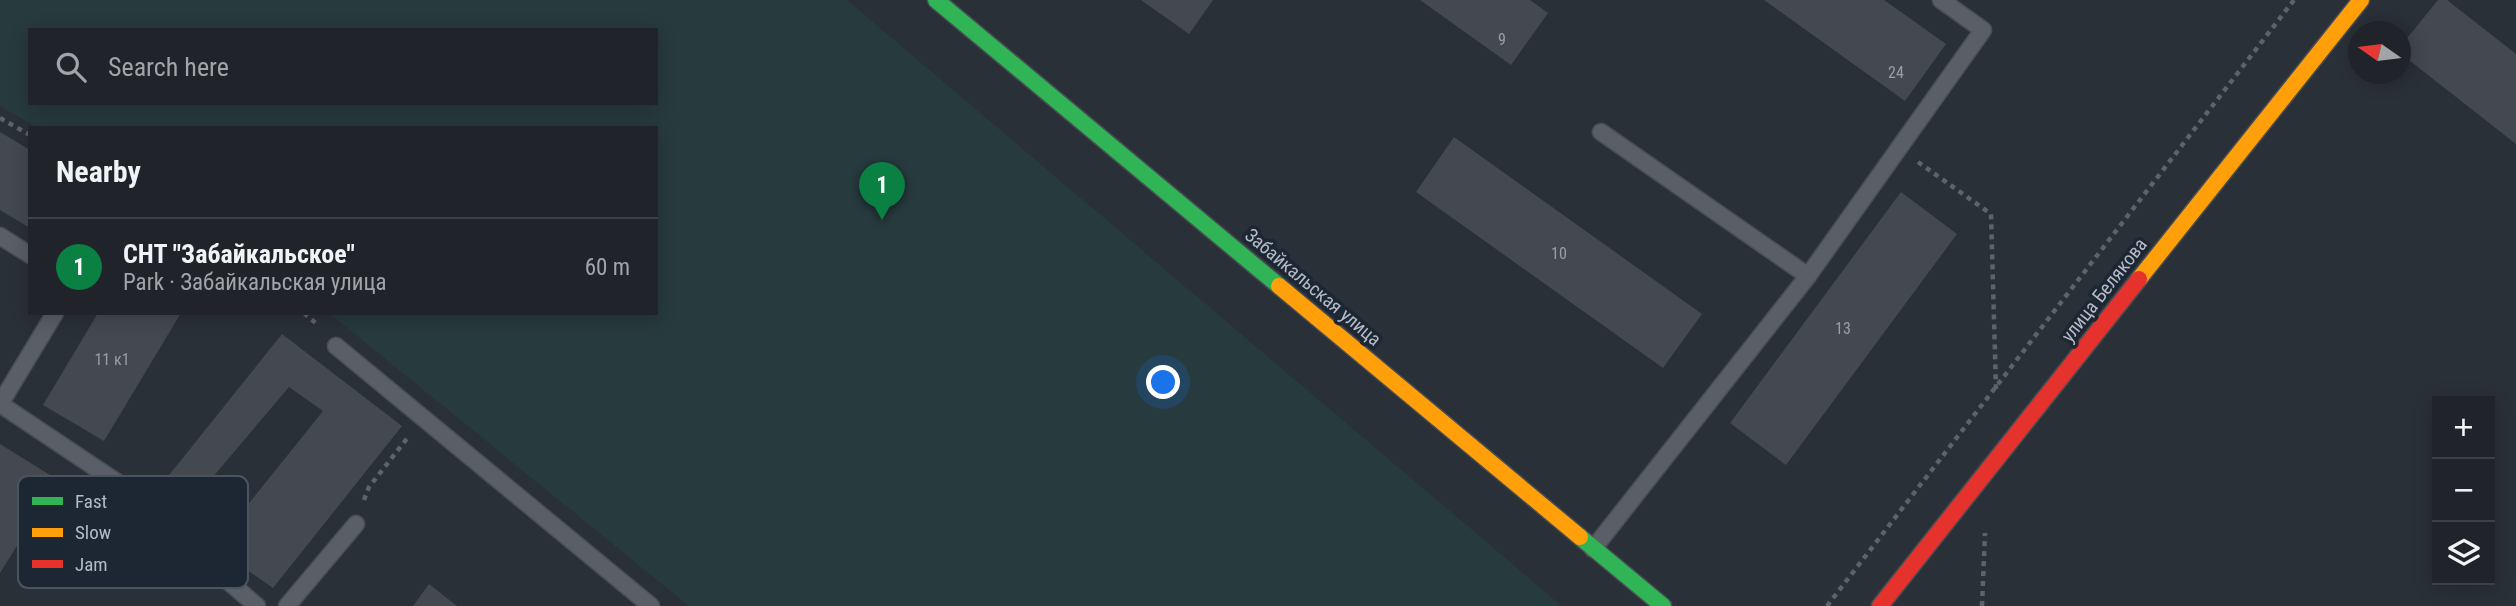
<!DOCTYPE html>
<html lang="en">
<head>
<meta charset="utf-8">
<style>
  :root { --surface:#20242a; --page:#282c32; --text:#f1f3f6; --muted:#a2a4a8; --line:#3d4147; --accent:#0b8043 }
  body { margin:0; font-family:"Roboto Condensed",sans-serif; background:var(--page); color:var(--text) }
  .controls { position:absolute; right:21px; bottom:21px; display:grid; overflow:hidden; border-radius:0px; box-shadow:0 4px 18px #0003 }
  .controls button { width:63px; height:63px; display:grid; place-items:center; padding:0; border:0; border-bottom:2px solid var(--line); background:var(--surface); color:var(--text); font:35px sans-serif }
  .compass { position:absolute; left:2348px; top:21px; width:63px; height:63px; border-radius:50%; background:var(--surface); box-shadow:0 4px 18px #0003; rotate:284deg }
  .you { position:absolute; left:1164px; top:383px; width:24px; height:24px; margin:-18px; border:5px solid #fff; border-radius:50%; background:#1a73e8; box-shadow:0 0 0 10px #1a73e833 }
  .badge { display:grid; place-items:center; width:46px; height:46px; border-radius:50%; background:var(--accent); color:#fff; font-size:23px; font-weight:700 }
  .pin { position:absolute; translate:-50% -58px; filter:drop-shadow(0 2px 4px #0008) }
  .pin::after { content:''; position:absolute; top:37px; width:24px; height:21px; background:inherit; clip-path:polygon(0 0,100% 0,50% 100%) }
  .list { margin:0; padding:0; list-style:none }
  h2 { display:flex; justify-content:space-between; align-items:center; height:91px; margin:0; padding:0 28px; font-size:30px }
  h2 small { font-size:23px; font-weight:400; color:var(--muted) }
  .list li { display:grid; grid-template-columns:46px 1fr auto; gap:21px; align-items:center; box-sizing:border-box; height:98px; padding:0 28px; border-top:2px solid var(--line) }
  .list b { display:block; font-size:26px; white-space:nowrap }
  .list p { margin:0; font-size:23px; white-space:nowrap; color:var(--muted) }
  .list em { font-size:23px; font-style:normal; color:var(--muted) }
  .icon { flex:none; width:38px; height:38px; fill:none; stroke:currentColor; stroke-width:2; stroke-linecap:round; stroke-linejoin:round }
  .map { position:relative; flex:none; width:2516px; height:606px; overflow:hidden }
  .search { position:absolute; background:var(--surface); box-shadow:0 4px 18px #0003; left:28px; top:28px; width:630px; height:77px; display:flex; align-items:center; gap:18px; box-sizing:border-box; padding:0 24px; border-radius:0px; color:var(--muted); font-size:26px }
  .panel { position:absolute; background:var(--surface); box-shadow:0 4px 18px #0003; left:28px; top:126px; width:630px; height:189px; border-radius:0px }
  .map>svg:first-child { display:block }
  .green { fill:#273a3e; fill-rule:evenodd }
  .building { fill:#444950 }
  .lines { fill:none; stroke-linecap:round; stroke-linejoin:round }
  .lane-casing { stroke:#484c53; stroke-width:19 }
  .fast-casing { stroke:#484c53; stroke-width:19 }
  .slow-casing { stroke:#484c53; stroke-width:19 }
  .jam-casing { stroke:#484c53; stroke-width:19 }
  .path { stroke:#5d636a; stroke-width:4.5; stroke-dasharray:5 5; stroke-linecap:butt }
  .lane { stroke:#5a5e66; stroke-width:16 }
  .fast { stroke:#30b455; stroke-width:16 }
  .slow { stroke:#ff9f0a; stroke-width:16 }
  .jam { stroke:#e5322d; stroke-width:16 }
  .labels { text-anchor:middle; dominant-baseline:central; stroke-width:7; stroke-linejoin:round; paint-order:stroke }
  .number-label { font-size:16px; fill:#989fab }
  .street-label { font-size:19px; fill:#b4bcc9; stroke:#1d2633 }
  .key { fill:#1d2633; stroke:#4a5360; stroke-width:2 }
  .key-label { font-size:19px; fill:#b4bcc9 }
</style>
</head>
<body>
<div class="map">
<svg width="2516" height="606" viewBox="0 0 2516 606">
  <rect width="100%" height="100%" fill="#2a3038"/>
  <path class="green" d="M0 0H847L1562 606H689L329 313H656V128H38L0 106ZM30 30H656V103H30Z"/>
  <g class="building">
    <path d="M1141 0H1213L1189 34Z"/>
    <path d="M1420 0H1530L1548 13 1511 65Z"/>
    <path d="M1764 0H1884L1946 44 1905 101Z"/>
    <path d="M2438 0H2447L2516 54V144L2400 53V47Z"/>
    <path d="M0 132 30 150V228L0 210Z"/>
    <path d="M1454 137 1702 314 1663 368 1416 192Z"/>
    <path d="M1901 192 1957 234 1786 465 1730 423Z"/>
    <path d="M98 313H181L104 441 43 405Z"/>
    <path d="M282 334 402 426 273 588 214 547 323 411 289 387 190 504 162 484Z"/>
    <path d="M0 444 58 480 0 573Z"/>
    <path d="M429 584 457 606H413Z"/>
  </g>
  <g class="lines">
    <g class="lane-casing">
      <g id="lane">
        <path d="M1601 132 1808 276"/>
        <path d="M0 236 30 255"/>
        <path d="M55 313 0 404 199 537 215 570 257 606"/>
        <path d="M336 346 651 606"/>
        <path d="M1593 549 1808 276 1983 30 1941 0"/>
        <path d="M287 606 356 524"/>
      </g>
    </g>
    <g class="fast-casing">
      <g id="fast">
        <path d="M936 0 1279 286"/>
        <path d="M1580 537 1663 606"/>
      </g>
    </g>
    <g class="slow-casing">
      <g id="slow">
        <path d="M2139 279 2361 0"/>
        <path d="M1279 286 1580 537"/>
      </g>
    </g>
    <g class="jam-casing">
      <path id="jam" d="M1880 606 2139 279"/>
    </g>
    <g class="path">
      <path d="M0 118 30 135"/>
      <path d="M1918 162 1991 214 1996 389"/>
      <path d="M304 313 319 326"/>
      <path d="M364 500 369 487 409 436"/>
      <path d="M1827 606 2294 0"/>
      <path d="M1982 606 1985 533"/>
    </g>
    <use href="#lane" class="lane"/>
    <use href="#fast" class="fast"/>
    <use href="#slow" class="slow"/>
    <use href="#jam" class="jam"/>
  </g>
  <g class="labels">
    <g class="number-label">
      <text x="1502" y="39">9</text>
      <text x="1896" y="72">24</text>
      <text x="1559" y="253">10</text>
      <text x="1843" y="328">13</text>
      <text x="112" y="359">11 к1</text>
    </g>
    <g class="street-label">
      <text transform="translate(1313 287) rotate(40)">Забайкальская улица</text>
      <text transform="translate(2104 290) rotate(-52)">улица Белякова</text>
    </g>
  </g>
  <rect x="18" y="476" width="230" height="112" rx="10" class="key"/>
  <rect x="32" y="497" width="31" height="8" fill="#30b455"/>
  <rect x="32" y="528" width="31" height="9" fill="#ff9f0a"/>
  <rect x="32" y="560" width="31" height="8" fill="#e5322d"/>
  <g class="key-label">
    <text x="75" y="508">Fast</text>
    <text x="75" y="539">Slow</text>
    <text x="75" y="571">Jam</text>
  </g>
</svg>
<div class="controls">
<button>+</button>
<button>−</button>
<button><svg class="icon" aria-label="layers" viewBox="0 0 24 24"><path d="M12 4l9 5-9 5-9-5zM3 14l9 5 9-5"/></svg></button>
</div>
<svg class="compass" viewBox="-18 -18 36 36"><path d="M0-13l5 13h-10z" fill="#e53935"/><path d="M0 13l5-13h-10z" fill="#a2a4a8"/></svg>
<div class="you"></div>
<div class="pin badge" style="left:882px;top:220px">1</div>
<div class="search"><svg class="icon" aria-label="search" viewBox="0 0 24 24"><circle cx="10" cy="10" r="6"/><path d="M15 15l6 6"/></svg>Search here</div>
<section class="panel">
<h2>Nearby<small></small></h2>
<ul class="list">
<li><span class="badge">1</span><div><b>СНТ &quot;Забайкальское&quot;</b><p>Park · Забайкальская улица</p></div><em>60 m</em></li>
</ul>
</section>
</div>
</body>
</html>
